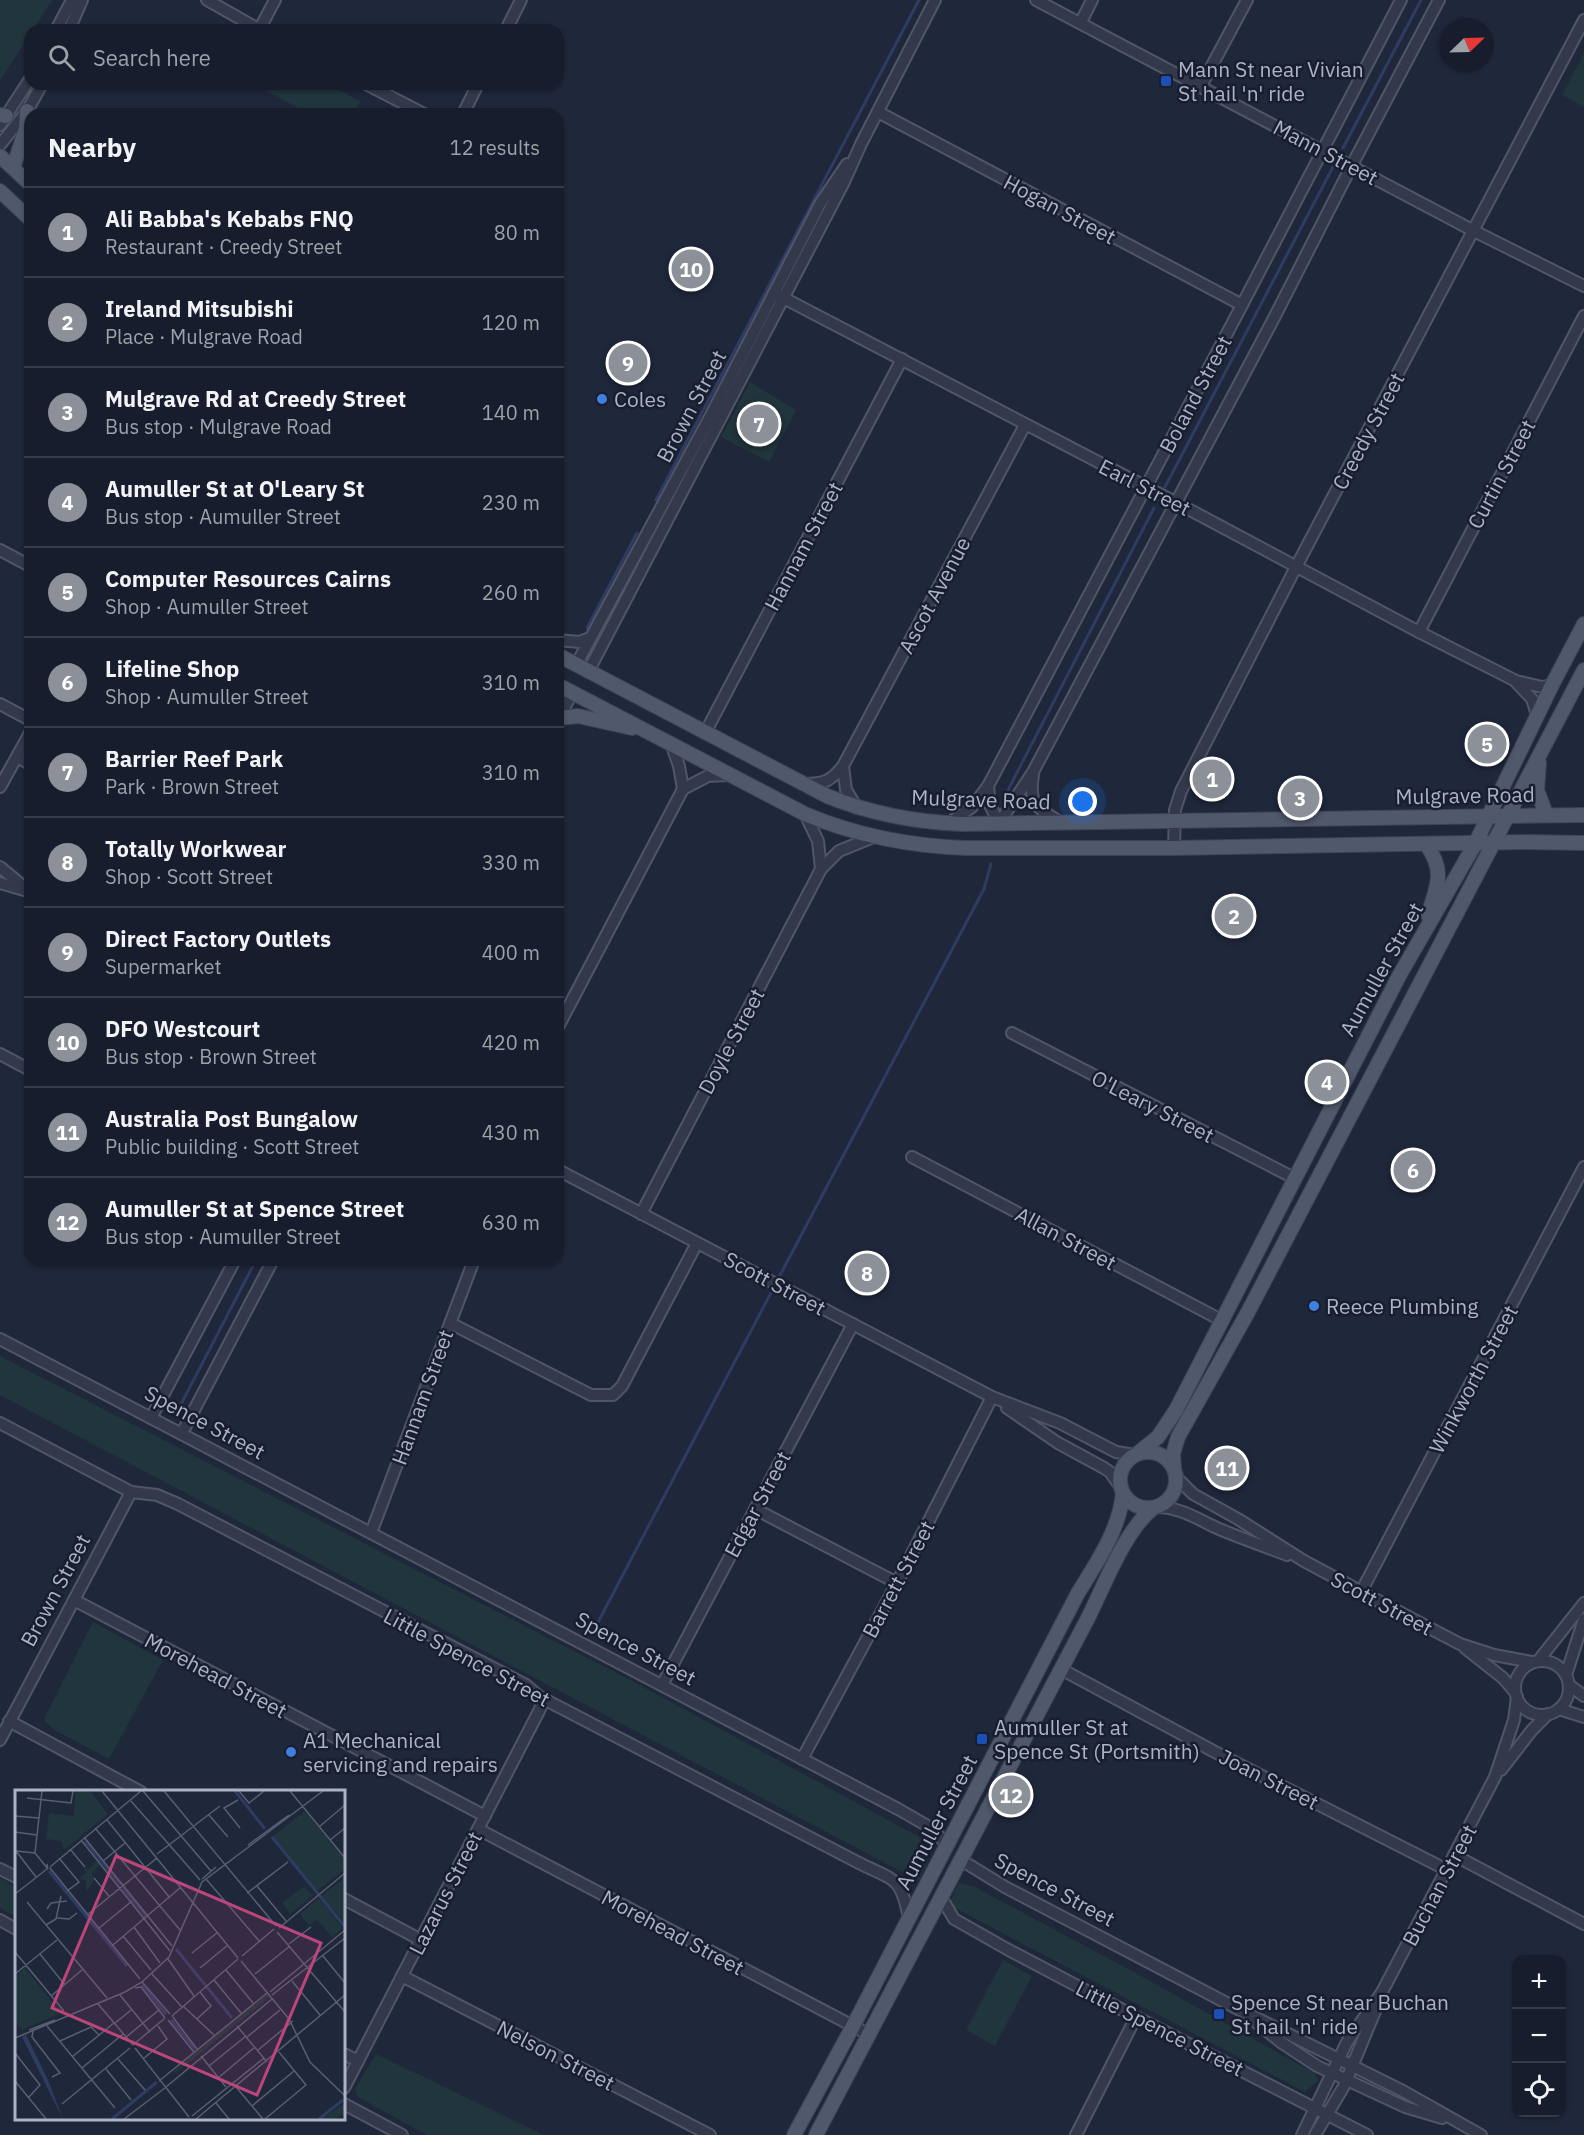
<!DOCTYPE html>
<html lang="en">
<head>
<meta charset="utf-8">
<style>
  :root { --surface:#171d2c; --page:#202634; --text:#f1f3f6; --muted:#9ea2a9; --line:#363b48; --accent:#8c9099 }
  body { margin:0; font-family:"IBM Plex Sans",sans-serif; background:var(--page); color:var(--text) }
  .controls { position:absolute; right:18px; bottom:18px; display:grid; overflow:hidden; border-radius:12px; box-shadow:0 2px 4px #0004 }
  .controls button { width:54px; height:54px; display:grid; place-items:center; padding:0; border:0; border-bottom:2px solid var(--line); background:var(--surface); color:var(--text); font:30px sans-serif }
  .compass { position:absolute; left:1440px; top:18px; width:54px; height:54px; border-radius:50%; background:var(--surface); box-shadow:0 2px 4px #0004; rotate:67deg }
  .you { position:absolute; left:1083px; top:802px; width:21px; height:21px; margin:-15px; border:4px solid #fff; border-radius:50%; background:#1a73e8; box-shadow:0 0 0 9px #1a73e833 }
  .badge { display:grid; place-items:center; width:39px; height:39px; border-radius:50%; background:var(--accent); color:#fff; font-size:20px; font-weight:700 }
  .pin { position:absolute; translate:-50% -50%; border:3px solid #fff; box-shadow:0 2px 6px #0006 }
  .list { margin:0; padding:0; list-style:none }
  h2 { display:flex; justify-content:space-between; align-items:center; height:78px; margin:0; padding:0 24px; font-size:26px }
  h2 small { font-size:20px; font-weight:400; color:var(--muted) }
  .list li { display:grid; grid-template-columns:39px 1fr auto; gap:18px; align-items:center; box-sizing:border-box; height:90px; padding:0 24px; border-top:2px solid var(--line) }
  .list b { display:block; font-size:22px; white-space:nowrap }
  .list p { margin:0; font-size:20px; white-space:nowrap; color:var(--muted) }
  .list em { font-size:20px; font-style:normal; color:var(--muted) }
  .icon { flex:none; width:33px; height:33px; fill:none; stroke:currentColor; stroke-width:2; stroke-linecap:round; stroke-linejoin:round }
  .map { position:relative; flex:none; width:1584px; height:2135px; overflow:hidden }
  .search { position:absolute; background:var(--surface); box-shadow:0 2px 4px #0004; left:24px; top:24px; width:540px; height:66px; display:flex; align-items:center; gap:15px; box-sizing:border-box; padding:0 21px; border-radius:18px; color:var(--muted); font-size:22px }
  .panel { position:absolute; background:var(--surface); box-shadow:0 2px 4px #0004; left:24px; top:108px; width:540px; height:1158px; border-radius:18px }
  .map>svg:first-child { display:block }
  .green { fill:#21353c }
  .lines { fill:none; stroke-linecap:round; stroke-linejoin:round }
  .stream { stroke:#2f3c62; stroke-width:3 }
  .minor-casing { stroke:#505668; stroke-width:14 }
  .major-casing { stroke:#3c4254; stroke-width:16 }
  .minor { stroke:#33394b; stroke-width:10 }
  .major { stroke:#50586b; stroke-width:14 }
  .transit-dot { fill:#1a4fb4; stroke:#181e2f; stroke-width:2 }
  .shop-dot { fill:#3f7fe0; stroke:#181e2f; stroke-width:2 }
  .labels { text-anchor:middle; dominant-baseline:central; stroke-width:5; stroke-linejoin:round; paint-order:stroke }
  .poi-label { font-size:21px; fill:#adb3c7; stroke:#181e2f; text-anchor:start }
  .street-label { font-size:21px; fill:#adb3c7; stroke:#181e2f }
  .inset-river { fill:none; stroke:#2f3c62; stroke-width:3 }
  .inset-road { fill:none; stroke:#585f73; stroke-width:1.5 }
  .view { fill:#bc467b; fill-opacity:0.15; stroke:#bc467b; stroke-width:3 }
  .inset-edge { fill:none; stroke:#adb3c7; stroke-width:3 }
</style>
</head>
<body>
<div class="map">
<svg width="1584" height="2135" viewBox="0 0 1584 2135">
  <rect width="100%" height="100%" fill="#1f273b"/>
  <g class="green">
    <path d="M0 0H52L33 30H30V34L0 81Z"/>
    <path d="M1584 53V107L1562 95Z"/>
    <path d="M265 84H307L314 88 317 84H328L360 101 354 114H301L302 110 262 89Z"/>
    <path d="M750 382 796 410 769 462 721 437Z"/>
    <path d="M0 1356 638 1684 934 1845 919 1881 0 1395Z"/>
    <path d="M93 1622 163 1660 109 1759 53 1729 45 1721V1717Z"/>
    <path d="M0 1878 16 1887V1917L0 1908Z"/>
    <path d="M958 1883 973 1886 1134 1972 1316 2074 1318 2081 1305 2092 949 1905Z"/>
    <path d="M1003 1960 1032 1976 995 2046 966 2030Z"/>
    <path d="M376 2054 544 2135H427L358 2097 355 2089Z"/>
  </g>
  <g class="lines">
    <g class="stream">
      <path d="M1343 148 1421 0"/>
      <path d="M1165 487 1333 167"/>
      <path d="M656 500 919 0"/>
      <path d="M587 628 637 533"/>
      <path d="M1004 801 1009 788 1154 508"/>
      <path d="M777 1281 984 889 991 864"/>
      <path d="M177 1412 256 1260"/>
      <path d="M595 1628 774 1287"/>
    </g>
    <g class="minor-casing">
      <g id="minor">
        <path d="M207 0 260 30"/>
        <path d="M1036 0 1474 231 1584 286"/>
        <path d="M1081 22 1092 0"/>
        <path d="M56 30 72 0"/>
        <path d="M69 30 82 0"/>
        <path d="M259 30 275 0"/>
        <path d="M506 30 521 0"/>
        <path d="M366 84 424 114"/>
        <path d="M1201 86 1247 0"/>
        <path d="M878 112 1242 305"/>
        <path d="M463 114 478 84"/>
        <path d="M0 125 30 79"/>
        <path d="M0 145 27 111 42 84"/>
        <path d="M774 293 1175 502 1419 632 1516 681 1542 687 1552 685"/>
        <path d="M0 550 30 566"/>
        <path d="M1419 632 1584 316"/>
        <path d="M558 640 579 642 590 638"/>
        <path d="M576 665 710 417 820 204 847 164"/>
        <path d="M588 672 844 182 861 144 935 0"/>
        <path d="M1516 682 1532 699 1537 715"/>
        <path d="M0 704 30 720"/>
        <path d="M558 720 572 693"/>
        <path d="M705 733 902 359"/>
        <path d="M17 757 30 764"/>
        <path d="M843 766 846 790 857 808"/>
        <path d="M1033 775C1028 805 1037 808 1062 823"/>
        <path d="M805 784C824 784 831 781 843 766L1025 425"/>
        <path d="M988 786 990 805 999 823 1033 772 1274 318 1352 165 1439 0"/>
        <path d="M0 787 30 733"/>
        <path d="M683 789 708 776 727 775"/>
        <path d="M805 814 818 841 821 869"/>
        <path d="M949 823 972 807 988 786 1242 305 1401 0"/>
        <path d="M1174 848 1175 810 1181 791 1296 567 1584 20"/>
        <path d="M0 867 30 892"/>
        <path d="M0 883 24 890"/>
        <path d="M558 1027 683 789 679 766 671 743"/>
        <path d="M1012 1033 1294 1178"/>
        <path d="M0 1054 30 1070"/>
        <path d="M912 1157 1221 1320"/>
        <path d="M558 1170 992 1397 1060 1423 1116 1452 1135 1455"/>
        <path d="M641 1214 821 869 839 851 871 838"/>
        <path d="M450 1323 591 1395H613L622 1386 697 1243"/>
        <path d="M0 1339 898 1809 933 1829 947 1845"/>
        <path d="M1007 1408 1058 1443 1104 1468 1110 1472 1120 1486"/>
        <path d="M151 1418 235 1260"/>
        <path d="M0 1423 131 1492 157 1495 178 1504 526 1685 540 1697 859 1863C895 1881 901 1876 909 1919"/>
        <path d="M182 1433 273 1260"/>
        <path d="M1176 1477 1193 1494 1238 1519 1304 1561 1418 1622 1460 1644 1494 1655 1532 1662"/>
        <path d="M1156 1507C1179 1507 1196 1518 1217 1528 1240 1538 1264 1546 1287 1555"/>
        <path d="M755 1509 897 1583"/>
        <path d="M371 1533 474 1260"/>
        <path d="M1361 1592 1584 1167"/>
        <path d="M74 1600 485 1816"/>
        <path d="M1465 1648 1503 1678 1515 1692"/>
        <circle cx="1542" cy="1688" r="27"/>
        <path d="M1538 1661 1584 1603"/>
        <path d="M1061 1669 1215 1752 1447 1870"/>
        <path d="M1566 1675 1584 1619"/>
        <path d="M662 1685 853 1324"/>
        <path d="M1569 1685 1584 1696"/>
        <path d="M1559 1709 1584 1717"/>
        <path d="M9 1721 141 1792"/>
        <path d="M0 1740 131 1492"/>
        <path d="M802 1759 897 1583 992 1397"/>
        <path d="M1501 1770 1532 1730 1548 1714"/>
        <path d="M478 1829 868 2034"/>
        <path d="M1454 1855 1584 1924"/>
        <path d="M961 1860 1005 1887 1240 2010 1403 2091 1481 2135"/>
        <path d="M0 1869 16 1877"/>
        <path d="M941 1897 954 1919 1007 1949 1136 2017 1367 2135"/>
        <path d="M344 1899 421 1940"/>
        <path d="M0 1920 16 1929"/>
        <path d="M402 1976 710 2135"/>
        <path d="M1257 2023 1282 2043 1317 2066 1405 2107 1442 2118"/>
        <path d="M344 2054 358 2061"/>
        <path d="M344 2088 539 1711 542 1704 540 1697"/>
        <path d="M344 2104 402 2135"/>
        <path d="M1076 2135 1136 2017"/>
        <path d="M1302 2135 1347 2042 1382 1992 1495 1777 1514 1720 1517 1697"/>
        <path d="M1315 2135 1344 2086 1378 2004"/>
      </g>
    </g>
    <g class="major-casing">
      <g id="major">
        <path d="M0 115 6 116"/>
        <path d="M0 156 30 184"/>
        <path d="M13 168 26 129 27 111"/>
        <path d="M0 191 30 219"/>
        <path d="M558 655 827 796C871 814 915 822 962 824L1584 815"/>
        <path d="M558 685 805 814C857 836 910 846 966 848H1174L1525 842 1584 843"/>
        <path d="M559 718 578 716 632 728"/>
        <path d="M1539 763 1537 790 1546 814"/>
        <path d="M1426 844C1446 872 1437 886 1428 915"/>
        <circle cx="1148" cy="1480" r="28"/>
        <path d="M1138 1453 1158 1437 1176 1410 1399 976 1475 844 1552 685 1584 624"/>
        <path d="M1174 1469 1173 1454 1178 1437 1248 1312 1584 670"/>
        <path d="M794 2135 853 2026 1078 1593C1097 1562 1119 1531 1123 1493"/>
        <path d="M816 2135 1088 1618C1105 1584 1124 1532 1153 1508"/>
      </g>
    </g>
    <use href="#minor" class="minor"/>
    <use href="#major" class="major"/>
  </g>
  <g class="transit-dot">
    <rect x="1160" y="75" width="12" height="12" rx="3"/>
    <rect x="976" y="1733" width="12" height="12" rx="3"/>
    <rect x="1213" y="2008" width="12" height="12" rx="3"/>
  </g>
  <g class="shop-dot">
    <circle cx="602" cy="399" r="6"/>
    <circle cx="1314" cy="1306" r="6"/>
    <circle cx="291" cy="1752" r="6"/>
  </g>
  <g class="labels">
    <g class="poi-label">
      <text x="1178" y="69">Mann St near Vivian<tspan x="1178" dy="24">St hail 'n' ride</tspan></text>
      <text x="614" y="399">Coles</text>
      <text x="1326" y="1306">Reece Plumbing</text>
      <text x="994" y="1727">Aumuller St at<tspan x="994" dy="24">Spence St (Portsmith)</tspan></text>
      <text x="303" y="1740">A1 Mechanical<tspan x="303" dy="24">servicing and repairs</tspan></text>
      <text x="1231" y="2002">Spence St near Buchan<tspan x="1231" dy="24">St hail 'n' ride</tspan></text>
    </g>
    <g class="street-label">
      <text transform="translate(1326 152) rotate(28)">Mann Street</text>
      <text transform="translate(1060 209) rotate(28)">Hogan Street</text>
      <text transform="translate(1195 394) rotate(-62)">Boland Street</text>
      <text transform="translate(691 406) rotate(-62)">Brown Street</text>
      <text transform="translate(1368 431) rotate(-62)">Creedy Street</text>
      <text transform="translate(1501 474) rotate(-62)">Curtin Street</text>
      <text transform="translate(1145 487) rotate(27)">Earl Street</text>
      <text transform="translate(803 546) rotate(-62)">Hannam Street</text>
      <text transform="translate(934 595) rotate(-62)">Ascot Avenue</text>
      <text transform="translate(1465 795) rotate(-1)">Mulgrave Road</text>
      <text transform="translate(981 799) rotate(2)">Mulgrave Road</text>
      <text transform="translate(1381 969) rotate(-61)">Aumuller Street</text>
      <text transform="translate(731 1041) rotate(-62)">Doyle Street</text>
      <text transform="translate(1153 1106) rotate(27)">O'Leary Street</text>
      <text transform="translate(1066 1238) rotate(28)">Allan Street</text>
      <text transform="translate(775 1283) rotate(28)">Scott Street</text>
      <text transform="translate(1473 1379) rotate(-62)">Winkworth Street</text>
      <text transform="translate(422 1397) rotate(-70)">Hannam Street</text>
      <text transform="translate(205 1422) rotate(28)">Spence Street</text>
      <text transform="translate(757 1504) rotate(-62)">Edgar Street</text>
      <text transform="translate(898 1579) rotate(-62)">Barrett Street</text>
      <text transform="translate(55 1590) rotate(-62)">Brown Street</text>
      <text transform="translate(1382 1603) rotate(28)">Scott Street</text>
      <text transform="translate(636 1648) rotate(28)">Spence Street</text>
      <text transform="translate(467 1657) rotate(28)">Little Spence Street</text>
      <text transform="translate(216 1675) rotate(28)">Morehead Street</text>
      <text transform="translate(1269 1779) rotate(27)">Joan Street</text>
      <text transform="translate(936 1822) rotate(-62)">Aumuller Street</text>
      <text transform="translate(1439 1885) rotate(-62)">Buchan Street</text>
      <text transform="translate(1055 1889) rotate(28)">Spence Street</text>
      <text transform="translate(445 1893) rotate(-63)">Lazarus Street</text>
      <text transform="translate(673 1932) rotate(28)">Morehead Street</text>
      <text transform="translate(1160 2028) rotate(27)">Little Spence Street</text>
      <text transform="translate(556 2055) rotate(27)">Nelson Street</text>
    </g>
  </g>
  <g transform="translate(15 1790)">
    <rect width="330" height="330" fill="#1f273b"/>
    <path d="M60 1H75L93 24 49 60 46 51 31 49 34 23 59 26ZM290 21 330 70V79L302 101 258 46ZM82 71 85 75 77 83 79 90 71 102V90L64 89 71 82 68 78 74 79ZM330 87V134L307 106ZM288 97 298 105 275 124 267 113ZM304 108 328 138 317 147 302 130 294 135 285 124ZM10 178 46 223 7 240 0 231V186ZM252 204 255 207 161 283 158 281ZM330 313V323L321 329H307Z" fill="#21353c"/>
    <path d="M11 245 33 290 48 329 7 247Z" fill="#2f3c62"/>
    <path class="inset-river" d="M220 1 250 39M257 47 330 137M70 51 106 95M34 81 112 176M108 98 131 126M161 159 217 228M127 195 151 224M156 230 180 259M97 329 142 292M304 329 328 310"/>
    <path class="inset-road" d="M87 1 223 168M128 1 196 81M149 1 261 136M224 1 234 13 249 1M275 1 330 68M12 8 56 13 58 1M223 10 209 18 225 38M116 11 185 90M194 25 213 47M0 26 24 28M92 30 155 108M304 37 330 15M80 38 165 140M0 42 22 45M69 47 157 156M66 50 155 161M315 50 330 38M233 55 274 25M55 59 70 77M1 61 21 87M1 61 20 63M20 63 27 1M20 63 33 79 32 74M142 64 205 16M44 68 64 92 52 101M88 71 110 53M35 77 126 1M35 78 125 189M79 88 94 106M187 89 201 77M191 89 245 152M242 96 271 131M232 103 273 72M0 104 32 79M12 112 92 208M32 119 36 113 52 111M72 125 142 68M42 128 54 129 62 123M31 135 41 129 46 106M119 137 145 173M264 138 330 83M83 139 117 111M262 142 330 222M108 146 136 180M274 154 296 137M98 155 166 97M0 162 49 221M177 163 203 142M25 164 50 195M227 166 259 139M308 166 330 193M153 169 179 206M226 171 274 229 295 272 330 306M185 178 213 155M211 180 238 213M0 184 42 150M137 184 167 217M240 184 275 156M199 190 226 223M277 191 305 225M127 192 155 224M120 198 126 197 150 228M255 202 330 140M105 205 135 242M257 205 330 148M36 206 67 180M83 214 118 255M168 216 199 245M157 226 223 169M157 226 182 259M182 229 196 216 185 202M153 230 179 262M99 234 116 220M32 236 100 318M222 236 252 272M14 240 40 230M18 241 17 247 45 283 37 287M232 247 265 220M0 248 110 202 127 192 154 167 187 92 308 1M110 248 145 219M45 251 76 237 84 245M118 255 150 228M120 258 174 327M243 260 278 231M0 263 25 295 13 308M186 266 211 297M57 267 99 233M103 269 130 300M128 269 152 249 143 236M194 276 231 246M67 278 108 244M91 279 116 310M203 288 240 257M0 291 31 329M144 291 252 203M151 297 257 209M221 297 248 329M201 313 214 329M47 314 115 258M237 316 279 281M177 326 249 268M109 329 150 298M181 329 330 205M250 329 291 295 264 262"/>
    <path class="view" d="M101 66 306 153 242 305 37 218Z"/>
    <rect width="330" height="330" class="inset-edge"/>
  </g>
</svg>
<div class="controls">
<button>+</button>
<button>−</button>
<button><svg class="icon" aria-label="locate" viewBox="0 0 24 24"><circle cx="12" cy="12" r="6"/><path d="M12 2v4M12 18v4M2 12h4M18 12h4"/></svg></button>
</div>
<svg class="compass" viewBox="-18 -18 36 36"><path d="M0-13l5 13h-10z" fill="#e53935"/><path d="M0 13l5-13h-10z" fill="#9ea2a9"/></svg>
<div class="you"></div>
<div class="pin badge" style="left:1212px;top:779px">1</div>
<div class="pin badge" style="left:1234px;top:916px">2</div>
<div class="pin badge" style="left:1300px;top:798px">3</div>
<div class="pin badge" style="left:1327px;top:1082px">4</div>
<div class="pin badge" style="left:1487px;top:744px">5</div>
<div class="pin badge" style="left:1413px;top:1170px">6</div>
<div class="pin badge" style="left:759px;top:424px">7</div>
<div class="pin badge" style="left:867px;top:1273px">8</div>
<div class="pin badge" style="left:628px;top:363px">9</div>
<div class="pin badge" style="left:691px;top:269px">10</div>
<div class="pin badge" style="left:1227px;top:1468px">11</div>
<div class="pin badge" style="left:1011px;top:1795px">12</div>
<div class="search"><svg class="icon" aria-label="search" viewBox="0 0 24 24"><circle cx="10" cy="10" r="6"/><path d="M15 15l6 6"/></svg>Search here</div>
<section class="panel">
<h2>Nearby<small>12 results</small></h2>
<ul class="list">
<li><span class="badge">1</span><div><b>Ali Babba's Kebabs FNQ</b><p>Restaurant · Creedy Street</p></div><em>80 m</em></li>
<li><span class="badge">2</span><div><b>Ireland Mitsubishi</b><p>Place · Mulgrave Road</p></div><em>120 m</em></li>
<li><span class="badge">3</span><div><b>Mulgrave Rd at Creedy Street</b><p>Bus stop · Mulgrave Road</p></div><em>140 m</em></li>
<li><span class="badge">4</span><div><b>Aumuller St at O'Leary St</b><p>Bus stop · Aumuller Street</p></div><em>230 m</em></li>
<li><span class="badge">5</span><div><b>Computer Resources Cairns</b><p>Shop · Aumuller Street</p></div><em>260 m</em></li>
<li><span class="badge">6</span><div><b>Lifeline Shop</b><p>Shop · Aumuller Street</p></div><em>310 m</em></li>
<li><span class="badge">7</span><div><b>Barrier Reef Park</b><p>Park · Brown Street</p></div><em>310 m</em></li>
<li><span class="badge">8</span><div><b>Totally Workwear</b><p>Shop · Scott Street</p></div><em>330 m</em></li>
<li><span class="badge">9</span><div><b>Direct Factory Outlets</b><p>Supermarket</p></div><em>400 m</em></li>
<li><span class="badge">10</span><div><b>DFO Westcourt</b><p>Bus stop · Brown Street</p></div><em>420 m</em></li>
<li><span class="badge">11</span><div><b>Australia Post Bungalow</b><p>Public building · Scott Street</p></div><em>430 m</em></li>
<li><span class="badge">12</span><div><b>Aumuller St at Spence Street</b><p>Bus stop · Aumuller Street</p></div><em>630 m</em></li>
</ul>
</section>
</div>
</body>
</html>
